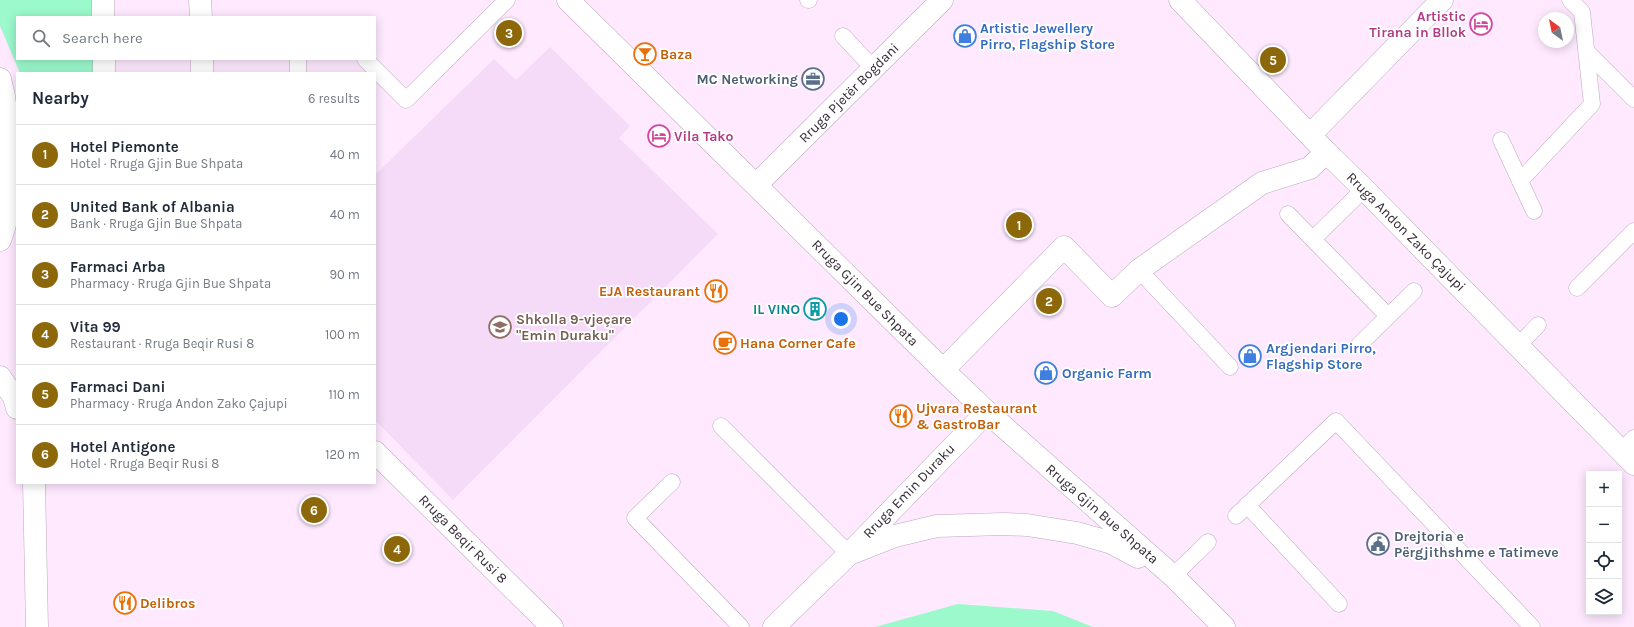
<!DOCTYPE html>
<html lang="en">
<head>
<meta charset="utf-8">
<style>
  :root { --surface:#fff; --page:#f6f6f7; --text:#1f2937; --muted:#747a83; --line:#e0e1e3; --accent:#8c680a }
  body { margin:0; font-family:Karla,sans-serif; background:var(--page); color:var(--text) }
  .controls { position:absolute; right:12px; bottom:12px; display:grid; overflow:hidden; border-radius:0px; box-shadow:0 2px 10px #0003 }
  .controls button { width:36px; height:36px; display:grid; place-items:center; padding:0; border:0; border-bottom:1px solid var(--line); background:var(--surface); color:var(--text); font:20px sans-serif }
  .compass { position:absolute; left:1538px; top:12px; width:36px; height:36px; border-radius:50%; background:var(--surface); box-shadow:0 2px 10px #0003; rotate:327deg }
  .you { position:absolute; left:841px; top:319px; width:14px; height:14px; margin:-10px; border:3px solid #fff; border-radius:50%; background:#1a73e8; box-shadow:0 0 0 6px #1a73e833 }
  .badge { display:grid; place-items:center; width:26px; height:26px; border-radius:50%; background:var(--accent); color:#fff; font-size:13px; font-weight:700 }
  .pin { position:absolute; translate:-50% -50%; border:2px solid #fff; box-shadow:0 1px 4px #0006 }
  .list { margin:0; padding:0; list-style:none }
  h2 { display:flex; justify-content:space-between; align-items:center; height:52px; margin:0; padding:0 16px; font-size:17px }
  h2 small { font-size:13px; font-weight:400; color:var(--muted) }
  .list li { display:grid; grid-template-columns:26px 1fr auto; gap:12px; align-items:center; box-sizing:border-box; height:60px; padding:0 16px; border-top:1px solid var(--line) }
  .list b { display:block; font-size:15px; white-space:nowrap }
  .list p { margin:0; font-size:13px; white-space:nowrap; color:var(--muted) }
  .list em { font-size:13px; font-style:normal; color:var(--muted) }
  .icon { flex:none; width:22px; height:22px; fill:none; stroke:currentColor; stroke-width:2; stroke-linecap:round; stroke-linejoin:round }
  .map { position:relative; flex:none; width:1634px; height:627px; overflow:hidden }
  .search { position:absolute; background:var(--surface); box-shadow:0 2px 10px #0003; left:16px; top:16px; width:360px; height:44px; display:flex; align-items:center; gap:10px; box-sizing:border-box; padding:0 14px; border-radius:0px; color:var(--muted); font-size:15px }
  .panel { position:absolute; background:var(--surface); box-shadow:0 2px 10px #0003; left:16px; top:72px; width:360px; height:412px; border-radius:0px }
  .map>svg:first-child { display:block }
  .built { fill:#f5dbf7 }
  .green { fill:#9bf9cc }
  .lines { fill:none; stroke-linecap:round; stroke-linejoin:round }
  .service-casing { stroke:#bca9bd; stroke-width:17 }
  .pedestrian-casing { stroke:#bca9bd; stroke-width:23 }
  .minor-casing { stroke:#bca9bd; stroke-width:23 }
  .service { stroke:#fff; stroke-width:16 }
  .pedestrian { stroke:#fff; stroke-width:22 }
  .minor { stroke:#fff; stroke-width:22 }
  .labels { text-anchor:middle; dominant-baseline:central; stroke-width:3.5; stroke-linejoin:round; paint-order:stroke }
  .hotel-label { font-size:14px; font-weight:bold; fill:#b23c85; stroke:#fff; text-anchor:end }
  .shop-label { font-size:14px; font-weight:bold; fill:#366cbe; stroke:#fff; text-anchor:start }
  .food-label { font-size:14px; font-weight:bold; fill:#c56008; stroke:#fff; text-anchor:start }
  .service-label { font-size:14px; font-weight:bold; fill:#4e5e75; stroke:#fff; text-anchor:end }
  .street-label { font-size:14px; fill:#322a33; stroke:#fff }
  .culture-label { font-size:14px; font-weight:bold; fill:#0d838f; stroke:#fff; text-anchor:end }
  .education-label { font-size:14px; font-weight:bold; fill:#785e54; stroke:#fff; text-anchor:start }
</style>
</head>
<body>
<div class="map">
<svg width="1634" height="627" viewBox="0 0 1634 627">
  <rect width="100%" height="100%" fill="#fee9ff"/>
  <path class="built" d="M550 47 630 126 619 138 718 234 453 500 375 420V175L494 59 516 80Z"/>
  <g class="green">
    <path d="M0 0H94V17H17V59H95V73H20L0 26Z"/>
    <path d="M958 604 1053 611 1093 627H875Z"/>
  </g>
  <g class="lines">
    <g class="service-casing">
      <g id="service">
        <path d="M808 0H809"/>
        <path d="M843 36 873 68"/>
        <path d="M1587 52 1634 99"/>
        <path d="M298 59V73"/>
        <path d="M365 59 406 100 507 0"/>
        <path d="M1501 140 1534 211"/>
        <path d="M1520 181 1592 104 1582 12 1570 0"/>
        <path d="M1288 214 1388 316"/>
        <path d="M1313 239 1364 189"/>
        <path d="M1139 270 1230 367"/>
        <path d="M1577 288 1634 231"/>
        <path d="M1359 345 1414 291"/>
        <path d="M1518 346 1538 325"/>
        <path d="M721 426 849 554"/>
        <path d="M1621 451 1634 438"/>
        <path d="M672 482 635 518 741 627"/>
        <path d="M1247 505 1339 604"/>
        <path d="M1236 516 1336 421 1532 627"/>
        <path d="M1173 576 1208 542"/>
      </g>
    </g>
    <g class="pedestrian-casing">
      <g id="pedestrian">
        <path d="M103 0V17"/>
        <path d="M104 59V73"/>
      </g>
    </g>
    <g class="minor-casing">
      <g id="minor">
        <path d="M200 0 201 17"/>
        <path d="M568 0 943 370 987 412 1173 576 1224 627"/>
        <path d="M1180 0 1326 152 1364 189 1634 464"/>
        <path d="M202 59V73"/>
        <path d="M0 79C6 100 7 118 8 140 10 174 13 208 0 240"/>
        <path d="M1310 135 1442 0"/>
        <path d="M756 185 942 0"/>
        <path d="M943 370 1064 247 1112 296 1139 270 1262 183 1310 168 1326 152"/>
        <path d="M0 377 14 397 17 408"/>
        <path d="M375 452 552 627"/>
        <path d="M34 483 37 627"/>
        <path d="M849 554 895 536 937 526 1003 524 1027 525 1077 533 1112 543 1138 557"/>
        <path d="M774 627 849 554 987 412"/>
      </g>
    </g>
    <use href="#service" class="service"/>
    <use href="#pedestrian" class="pedestrian"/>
    <use href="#minor" class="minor"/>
  </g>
  <defs>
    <g id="hotel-ring" transform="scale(1.15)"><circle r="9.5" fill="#fff" stroke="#d1479c" stroke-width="1.5"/><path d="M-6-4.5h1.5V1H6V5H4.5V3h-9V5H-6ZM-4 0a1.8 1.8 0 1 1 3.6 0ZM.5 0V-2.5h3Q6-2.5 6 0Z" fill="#d1479c"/></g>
    <g id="shop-ring" transform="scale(1.15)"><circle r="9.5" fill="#fff" stroke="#3f7fe0" stroke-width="1.5"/><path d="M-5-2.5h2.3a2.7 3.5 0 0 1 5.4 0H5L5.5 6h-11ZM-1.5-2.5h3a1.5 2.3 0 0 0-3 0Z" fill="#3f7fe0"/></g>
    <g id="bar-ring" transform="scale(1.15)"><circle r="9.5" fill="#fff" stroke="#e8710a" stroke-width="1.5"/><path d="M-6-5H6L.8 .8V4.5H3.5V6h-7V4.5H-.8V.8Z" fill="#e8710a"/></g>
    <g id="office-ring" transform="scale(1.15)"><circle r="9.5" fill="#fff" stroke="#5c6f8a" stroke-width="1.5"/><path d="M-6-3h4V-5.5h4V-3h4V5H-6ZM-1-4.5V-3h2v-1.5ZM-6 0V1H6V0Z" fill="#5c6f8a"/></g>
    <g id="restaurant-ring" transform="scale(1.15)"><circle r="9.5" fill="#fff" stroke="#e8710a" stroke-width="1.5"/><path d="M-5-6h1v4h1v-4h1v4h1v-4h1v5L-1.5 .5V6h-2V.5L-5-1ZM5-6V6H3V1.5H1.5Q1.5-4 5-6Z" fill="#e8710a"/></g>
    <g id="building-ring" transform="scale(1.15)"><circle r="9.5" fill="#fff" stroke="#0f9aa8" stroke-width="1.5"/><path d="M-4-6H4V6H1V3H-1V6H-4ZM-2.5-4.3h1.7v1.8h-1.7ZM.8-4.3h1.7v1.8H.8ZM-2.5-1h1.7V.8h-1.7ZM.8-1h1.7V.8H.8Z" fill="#0f9aa8"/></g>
    <g id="school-ring" transform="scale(1.15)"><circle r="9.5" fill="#fff" stroke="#8d6e63" stroke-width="1.5"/><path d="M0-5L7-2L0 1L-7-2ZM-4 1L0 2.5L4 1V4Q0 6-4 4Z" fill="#8d6e63"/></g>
    <g id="cafe-ring" transform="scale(1.15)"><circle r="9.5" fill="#fff" stroke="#e8710a" stroke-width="1.5"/><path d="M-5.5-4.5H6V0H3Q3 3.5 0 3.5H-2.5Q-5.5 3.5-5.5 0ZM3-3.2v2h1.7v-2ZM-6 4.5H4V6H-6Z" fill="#e8710a"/></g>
    <g id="civic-ring" transform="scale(1.15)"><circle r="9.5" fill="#fff" stroke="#5c6f8a" stroke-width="1.5"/><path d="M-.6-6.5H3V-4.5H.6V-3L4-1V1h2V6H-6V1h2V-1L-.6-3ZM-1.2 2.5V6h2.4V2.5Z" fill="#5c6f8a"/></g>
  </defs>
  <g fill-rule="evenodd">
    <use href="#hotel-ring" x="1481" y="24"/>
    <use href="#shop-ring" x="965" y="36"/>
    <use href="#bar-ring" x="645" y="54"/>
    <use href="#office-ring" x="813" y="79"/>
    <use href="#hotel-ring" x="659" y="136"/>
    <use href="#restaurant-ring" x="716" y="291"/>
    <use href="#building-ring" x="815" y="309"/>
    <use href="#school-ring" x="500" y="327"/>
    <use href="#cafe-ring" x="725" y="343"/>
    <use href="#shop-ring" x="1250" y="356"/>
    <use href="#shop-ring" x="1046" y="373"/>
    <use href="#restaurant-ring" x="901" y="416"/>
    <use href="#civic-ring" x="1378" y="544"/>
    <use href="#restaurant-ring" x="125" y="603"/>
  </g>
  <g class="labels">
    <g class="hotel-label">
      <text x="1466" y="16">Artistic<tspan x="1466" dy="16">Tirana in Bllok</tspan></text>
      <text x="674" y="136" text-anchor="start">Vila Tako</text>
    </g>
    <g class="shop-label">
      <text x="980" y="28">Artistic Jewellery<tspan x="980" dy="16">Pirro, Flagship Store</tspan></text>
      <text x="1266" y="348">Argjendari Pirro,<tspan x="1266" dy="16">Flagship Store</tspan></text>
      <text x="1062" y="373">Organic Farm</text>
    </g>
    <g class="food-label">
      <text x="660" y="54">Baza</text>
      <text x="700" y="291" text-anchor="end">EJA Restaurant</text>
      <text x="740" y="343">Hana Corner Cafe</text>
      <text x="916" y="408">Ujvara Restaurant<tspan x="916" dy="16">&amp; GastroBar</tspan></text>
      <text x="140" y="603">Delibros</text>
    </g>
    <g class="service-label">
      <text x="798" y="79">MC Networking</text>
      <text x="1394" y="536" text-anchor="start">Drejtoria e<tspan x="1394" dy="16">Përgjithshme e Tatimeve</tspan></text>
    </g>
    <g class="street-label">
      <text transform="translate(849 93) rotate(-45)">Rruga Pjetër Bogdani</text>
      <text transform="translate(1406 232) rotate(45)">Rruga Andon Zako Çajupi</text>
      <text transform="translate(865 293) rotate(45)">Rruga Gjin Bue Shpata</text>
      <text transform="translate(909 491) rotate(-46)">Rruga Emin Duraku</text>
      <text transform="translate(1102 514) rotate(41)">Rruga Gjin Bue Shpata</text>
      <text transform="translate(463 539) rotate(45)">Rruga Beqir Rusi 8</text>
    </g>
    <g class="culture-label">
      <text x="800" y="309">IL VINO</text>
    </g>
    <g class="education-label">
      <text x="516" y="319">Shkolla 9-vjeçare<tspan x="516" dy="16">"Emin Duraku"</tspan></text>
    </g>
  </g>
</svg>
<div class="controls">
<button>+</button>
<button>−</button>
<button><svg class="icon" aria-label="locate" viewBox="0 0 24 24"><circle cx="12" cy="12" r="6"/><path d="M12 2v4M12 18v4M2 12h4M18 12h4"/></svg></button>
<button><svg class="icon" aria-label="layers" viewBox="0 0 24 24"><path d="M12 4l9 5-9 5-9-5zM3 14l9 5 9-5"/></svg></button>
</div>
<svg class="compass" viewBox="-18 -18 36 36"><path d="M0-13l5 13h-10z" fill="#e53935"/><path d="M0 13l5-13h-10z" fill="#747a83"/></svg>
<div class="you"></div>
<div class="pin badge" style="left:1019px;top:225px">1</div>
<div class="pin badge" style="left:1049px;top:301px">2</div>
<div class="pin badge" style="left:509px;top:33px">3</div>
<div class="pin badge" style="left:397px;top:549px">4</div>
<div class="pin badge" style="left:1273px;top:60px">5</div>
<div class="pin badge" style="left:314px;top:510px">6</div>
<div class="search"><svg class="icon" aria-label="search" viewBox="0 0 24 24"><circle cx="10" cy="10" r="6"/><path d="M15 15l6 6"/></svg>Search here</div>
<section class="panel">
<h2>Nearby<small>6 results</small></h2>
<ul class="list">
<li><span class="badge">1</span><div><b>Hotel Piemonte</b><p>Hotel · Rruga Gjin Bue Shpata</p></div><em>40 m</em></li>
<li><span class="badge">2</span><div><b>United Bank of Albania</b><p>Bank · Rruga Gjin Bue Shpata</p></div><em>40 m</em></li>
<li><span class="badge">3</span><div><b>Farmaci Arba</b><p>Pharmacy · Rruga Gjin Bue Shpata</p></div><em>90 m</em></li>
<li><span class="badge">4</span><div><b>Vita 99</b><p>Restaurant · Rruga Beqir Rusi 8</p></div><em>100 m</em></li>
<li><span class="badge">5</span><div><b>Farmaci Dani</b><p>Pharmacy · Rruga Andon Zako Çajupi</p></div><em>110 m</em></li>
<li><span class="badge">6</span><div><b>Hotel Antigone</b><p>Hotel · Rruga Beqir Rusi 8</p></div><em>120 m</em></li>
</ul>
</section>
</div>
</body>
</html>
